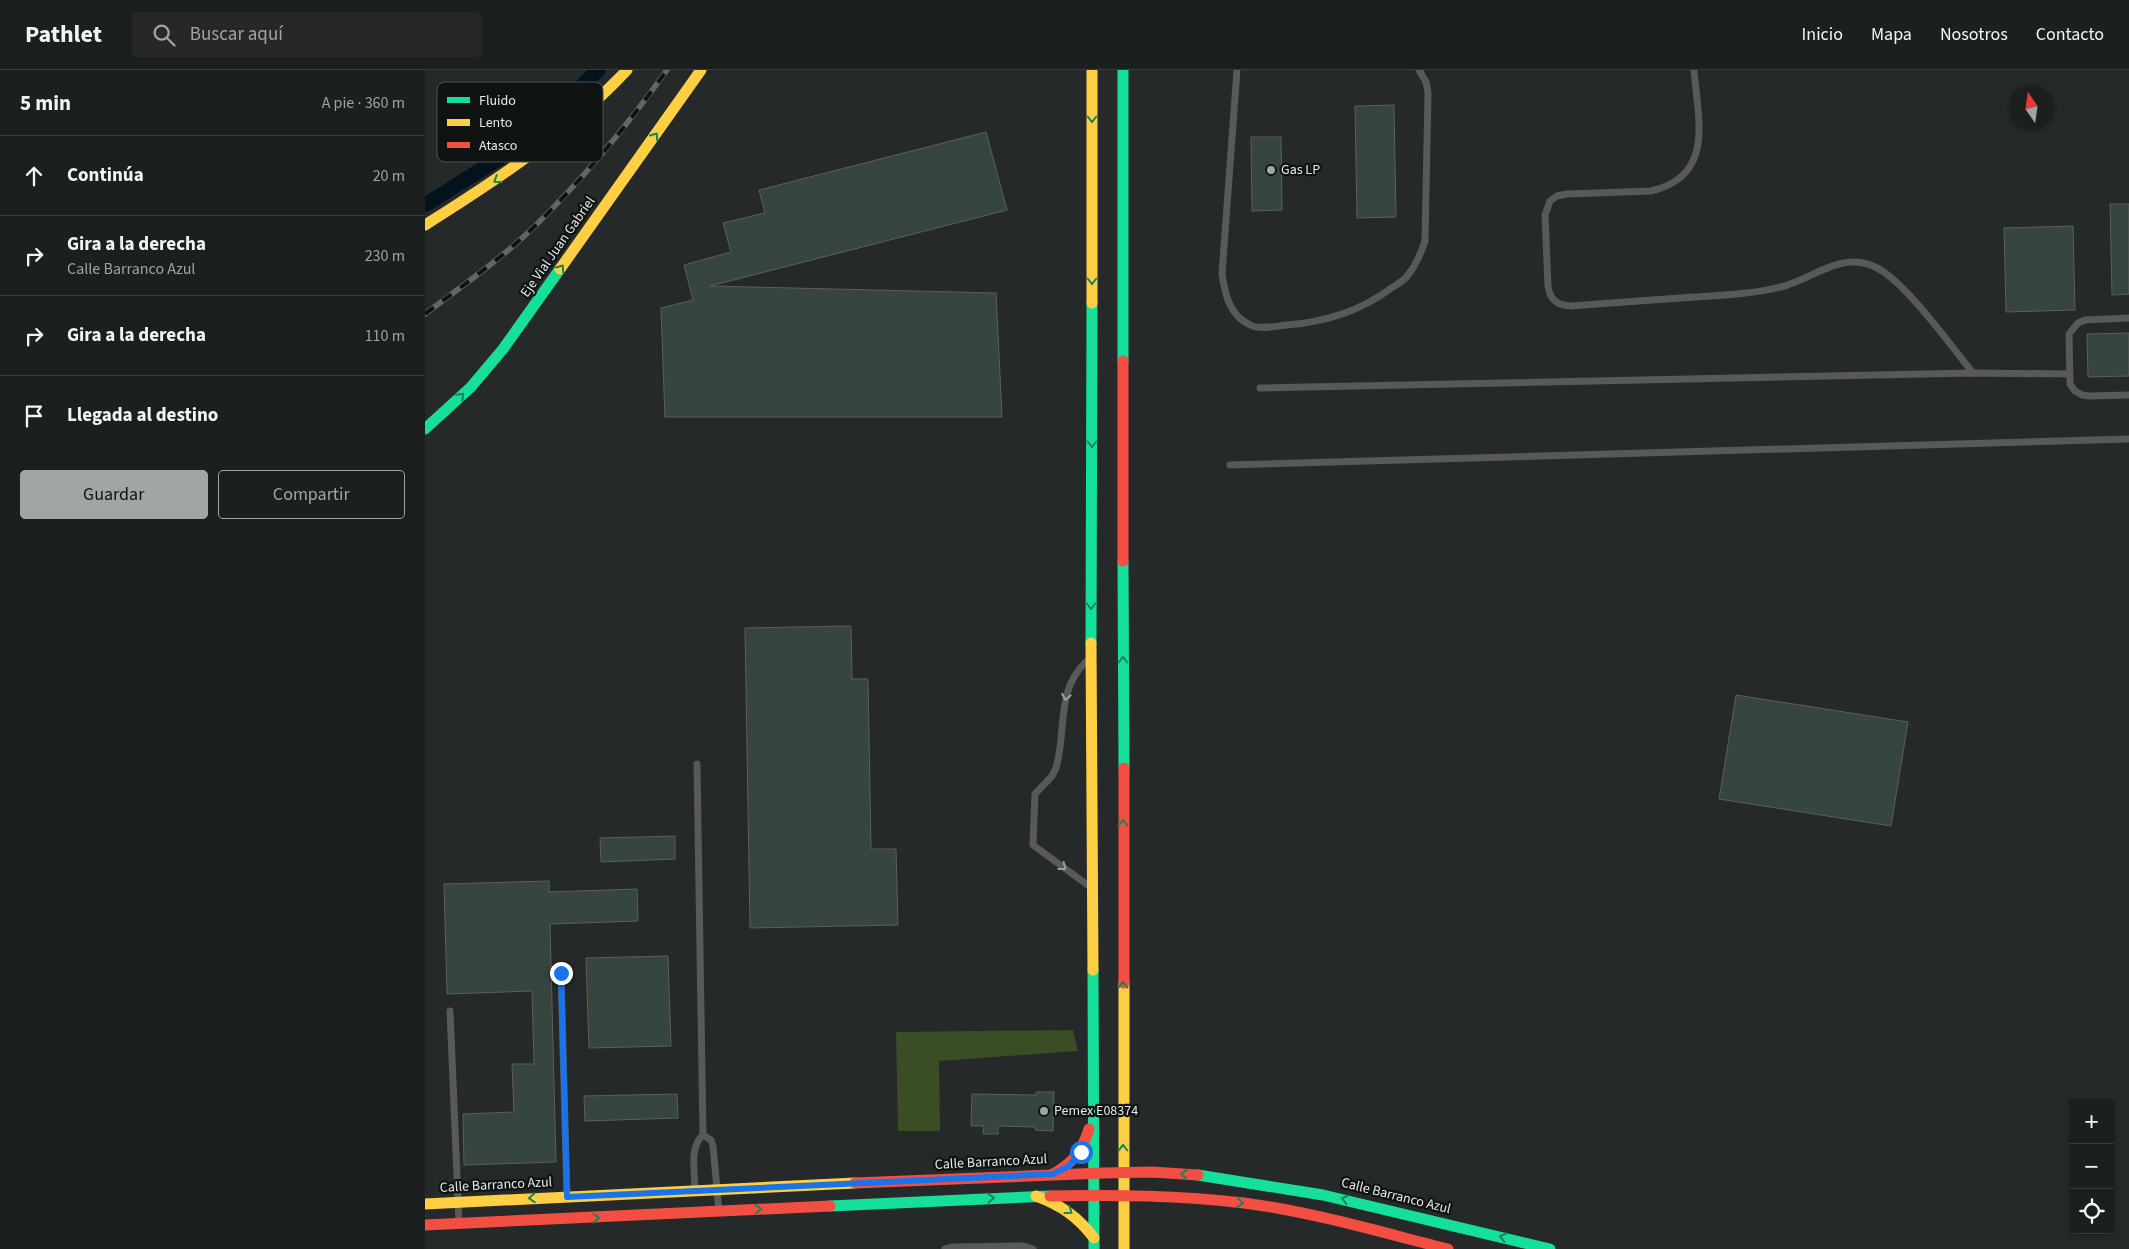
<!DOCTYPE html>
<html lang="es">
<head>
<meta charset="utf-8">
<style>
  :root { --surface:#1c1f1f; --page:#252728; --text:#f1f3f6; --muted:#a0a2a4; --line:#3a3d3d; --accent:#a0a6a5 }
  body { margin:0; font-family:"Source Sans 3",sans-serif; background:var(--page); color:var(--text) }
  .controls { position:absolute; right:15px; bottom:15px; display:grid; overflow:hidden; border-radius:5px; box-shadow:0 1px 4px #0004 }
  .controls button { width:45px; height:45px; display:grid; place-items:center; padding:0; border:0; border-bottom:1px solid var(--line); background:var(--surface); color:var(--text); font:25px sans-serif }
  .compass { position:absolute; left:1584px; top:15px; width:45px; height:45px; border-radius:50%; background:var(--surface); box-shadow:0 1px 4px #0004; rotate:347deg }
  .stop { position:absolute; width:15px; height:15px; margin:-11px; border:4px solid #1a73e8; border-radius:50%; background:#fff }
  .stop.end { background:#1a73e8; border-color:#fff; box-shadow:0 1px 5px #0008 }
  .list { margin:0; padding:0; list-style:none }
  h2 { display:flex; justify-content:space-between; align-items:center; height:65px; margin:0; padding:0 20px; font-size:21px }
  h2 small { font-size:16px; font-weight:400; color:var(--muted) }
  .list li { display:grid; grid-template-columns:32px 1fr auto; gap:15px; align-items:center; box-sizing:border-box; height:80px; padding:0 20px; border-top:1px solid var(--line) }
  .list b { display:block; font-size:19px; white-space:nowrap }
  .list p { margin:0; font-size:16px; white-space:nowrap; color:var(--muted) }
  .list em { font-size:16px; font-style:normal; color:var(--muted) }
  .actions { display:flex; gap:10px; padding:15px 20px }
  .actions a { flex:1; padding:11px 0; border:1px solid var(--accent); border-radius:5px; text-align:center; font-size:18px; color:var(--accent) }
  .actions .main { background:var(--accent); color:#111 }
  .icon { flex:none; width:28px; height:28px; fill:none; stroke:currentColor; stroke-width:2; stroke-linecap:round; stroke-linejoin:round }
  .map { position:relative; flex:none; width:1704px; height:1179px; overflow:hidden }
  header { display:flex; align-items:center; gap:30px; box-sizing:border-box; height:70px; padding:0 25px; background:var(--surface); border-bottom:1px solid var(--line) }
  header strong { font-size:24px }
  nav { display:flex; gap:28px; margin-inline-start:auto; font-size:18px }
  .search { width:350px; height:45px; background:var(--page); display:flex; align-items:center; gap:12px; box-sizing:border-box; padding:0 18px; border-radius:5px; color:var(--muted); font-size:19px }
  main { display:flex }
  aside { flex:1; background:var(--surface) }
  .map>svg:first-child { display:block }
  .green { fill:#3b4d25 }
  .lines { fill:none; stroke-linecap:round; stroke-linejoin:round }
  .canal { stroke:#03121d; stroke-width:15 }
  .building { fill:#36453e; stroke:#5c5f5e }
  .lane { stroke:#585959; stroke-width:7 }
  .fast { stroke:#16e098; stroke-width:11 }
  .slow { stroke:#ffcf43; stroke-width:11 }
  .jam { stroke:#f24e42; stroke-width:11 }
  .rail-casing { stroke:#646565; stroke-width:5.5 }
  .rail { stroke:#0f1312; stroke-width:4; stroke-dasharray:11; stroke-linecap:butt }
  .oneway { stroke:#13845c }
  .oneway2 { stroke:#9ea1a0 }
  .route { stroke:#1a73e8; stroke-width:6 }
  .poi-dot { fill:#a0a6a5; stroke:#0f1312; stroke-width:2 }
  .labels { text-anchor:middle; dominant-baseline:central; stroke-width:4.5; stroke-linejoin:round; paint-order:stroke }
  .poi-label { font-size:14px; fill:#e3e9e8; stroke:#0f1312; text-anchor:start }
  .street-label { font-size:14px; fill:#e3e9e8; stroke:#0f1312 }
  .key { fill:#0f1312; stroke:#4f5352; stroke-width:1 }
  .key-label { font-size:14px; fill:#e3e9e8 }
</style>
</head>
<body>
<header>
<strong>Pathlet</strong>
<div class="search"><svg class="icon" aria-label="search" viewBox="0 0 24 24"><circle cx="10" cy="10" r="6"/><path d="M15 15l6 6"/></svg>Buscar aquí</div>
<nav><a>Inicio</a><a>Mapa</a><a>Nosotros</a><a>Contacto</a></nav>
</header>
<main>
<aside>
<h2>5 min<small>A pie · 360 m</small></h2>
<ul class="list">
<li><svg class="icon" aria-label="ahead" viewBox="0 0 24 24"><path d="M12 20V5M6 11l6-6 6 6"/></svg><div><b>Continúa</b></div><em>20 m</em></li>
<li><svg class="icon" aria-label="right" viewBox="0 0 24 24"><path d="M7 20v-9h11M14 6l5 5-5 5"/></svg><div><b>Gira a la derecha</b><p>Calle Barranco Azul</p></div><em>230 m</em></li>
<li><svg class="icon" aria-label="right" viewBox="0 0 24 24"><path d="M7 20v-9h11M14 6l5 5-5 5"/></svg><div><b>Gira a la derecha</b></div><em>110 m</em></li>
<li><svg class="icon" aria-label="arrive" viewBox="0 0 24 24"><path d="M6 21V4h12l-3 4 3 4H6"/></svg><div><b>Llegada al destino</b></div></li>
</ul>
<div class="actions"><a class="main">Guardar</a><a>Compartir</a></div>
</aside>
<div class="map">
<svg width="1704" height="1179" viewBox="0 0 1704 1179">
  <rect width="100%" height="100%" fill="#252929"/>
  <path class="green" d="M648 960 653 981 514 991 515 1061H473L471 962Z"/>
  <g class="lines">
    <path class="canal" d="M0 135 102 71 173 0"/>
  </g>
  <g class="building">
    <path d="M969 35 971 147 932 148 930 36Z"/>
    <path d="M561 62 582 140 285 216 571 223 577 347H240L236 238 268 230 259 195 306 182 298 153 340 143 334 120Z"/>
    <path d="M826 67H856L857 140 827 141Z"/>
    <path d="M1685 134H1704V224L1687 225Z"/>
    <path d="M1648 156 1650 240 1581 242 1579 158Z"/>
    <path d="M1704 263V306L1663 307 1662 264Z"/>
    <path d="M426 556 427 609H443L446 779H471L473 855 325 858 320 558Z"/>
    <path d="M1311 625 1483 652 1466 756 1294 729Z"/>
    <path d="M250 766V789L176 792 175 768Z"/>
    <path d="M124 811V822L212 819 213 851 125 854 131 1092 39 1095 38 1044 89 1042 87 994H109L107 921 22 924 19 814Z"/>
    <path d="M243 886 246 976 164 978 161 888Z"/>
    <path d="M611 1022H629L628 1061 610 1060V1057L573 1056V1064H558L559 1056H546L547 1024 611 1025Z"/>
    <path d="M252 1024 253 1048 160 1051 159 1026Z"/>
  </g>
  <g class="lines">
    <g class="lane">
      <path d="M812 0 797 204C800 224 804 245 825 255 834 260 852 256 862 255 900 252 934 242 965 219 971 215 979 211 983 205 991 195 996 183 1000 171L1003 23 1001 12 994 0"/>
      <path d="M1269 0C1273 50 1290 106 1226 121L1142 124 1132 126 1125 131 1120 145 1123 216C1125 229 1131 235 1145 236 1186 233 1228 230 1269 227 1298 225 1327 224 1356 217 1388 209 1414 182 1448 196 1478 208 1526 276 1548 303"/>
      <path d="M1704 248 1660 250 1653 253 1644 264 1645 314 1650 321 1657 325 1664 326 1704 325"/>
      <path d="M835 318 1548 303 1645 304"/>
      <path d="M805 395 1704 369"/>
      <path d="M662 591C630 620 642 661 631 698L627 706 610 724 608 775 664 816"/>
      <path d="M136 903 142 1126"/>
      <path d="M25 941 34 1153"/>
      <path d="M278 1065 286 1070 288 1076 294 1141"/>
      <path d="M270 1121C270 1103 264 1077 278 1065L272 694"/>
      <path d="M520 1179 528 1177 599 1176 608 1179"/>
    </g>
    <g class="fast">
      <path d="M698 0V291"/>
      <path d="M0 359 46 317 78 279 135 199"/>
      <path d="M698 491 699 698"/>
      <path d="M666 573 667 233"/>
      <path d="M668 900 669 1179"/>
      <path d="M773 1105 898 1125 1125 1179"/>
      <path d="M405 1136 625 1126"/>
    </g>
    <g class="slow">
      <path d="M0 155C73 109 143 63 202 0"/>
      <path d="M135 199 276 0"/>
      <path d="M667 233V0"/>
      <path d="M666 573 668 900"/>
      <path d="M699 913V1179"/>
      <path d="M611 1126C636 1135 653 1147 669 1168"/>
      <path d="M0 1134 430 1113"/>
    </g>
    <g class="jam">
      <path d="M698 291V491"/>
      <path d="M699 698V913"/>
      <path d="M628 1104C648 1093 657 1081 664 1059"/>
      <path d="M430 1113 678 1103 727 1102 773 1105"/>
      <path d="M625 1126C690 1125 754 1125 819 1133 888 1142 955 1162 1023 1179"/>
      <path d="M0 1155 405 1136"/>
    </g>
    <g class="rail-casing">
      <path id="rail" d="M0 244C37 216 76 189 110 156 159 108 202 56 242 0"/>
    </g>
    <use href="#rail" class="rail"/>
  </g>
  <defs><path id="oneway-chevron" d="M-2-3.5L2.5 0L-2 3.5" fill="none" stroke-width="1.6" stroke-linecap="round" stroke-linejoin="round" transform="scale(1.25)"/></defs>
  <g class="oneway">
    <use href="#oneway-chevron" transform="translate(667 49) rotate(90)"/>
    <use href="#oneway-chevron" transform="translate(230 66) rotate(-55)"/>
    <use href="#oneway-chevron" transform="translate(72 110) rotate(147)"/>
    <use href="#oneway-chevron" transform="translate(136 198) rotate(-55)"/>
    <use href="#oneway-chevron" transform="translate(667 211) rotate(90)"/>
    <use href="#oneway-chevron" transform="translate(36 326) rotate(-45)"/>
    <use href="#oneway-chevron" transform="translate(667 374) rotate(90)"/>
    <use href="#oneway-chevron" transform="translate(666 536) rotate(90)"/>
    <use href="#oneway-chevron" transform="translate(698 590) rotate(-90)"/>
    <use href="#oneway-chevron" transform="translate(698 753) rotate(-90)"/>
    <use href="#oneway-chevron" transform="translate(698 915) rotate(-90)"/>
    <use href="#oneway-chevron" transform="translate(698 1078) rotate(-90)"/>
    <use href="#oneway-chevron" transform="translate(759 1104) rotate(-175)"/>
    <use href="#oneway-chevron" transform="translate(107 1128) rotate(177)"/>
    <use href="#oneway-chevron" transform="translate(566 1128) rotate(-3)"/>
    <use href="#oneway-chevron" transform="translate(920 1129) rotate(-166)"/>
    <use href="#oneway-chevron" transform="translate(815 1133) rotate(7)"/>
    <use href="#oneway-chevron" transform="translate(333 1139) rotate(-3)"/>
    <use href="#oneway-chevron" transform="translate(644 1141) rotate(36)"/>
    <use href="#oneway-chevron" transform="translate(171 1148) rotate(-3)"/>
    <use href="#oneway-chevron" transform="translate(1078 1167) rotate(-166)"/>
  </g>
  <g class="oneway2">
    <use href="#oneway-chevron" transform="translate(641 627) rotate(100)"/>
    <use href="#oneway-chevron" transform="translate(638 797) rotate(36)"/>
  </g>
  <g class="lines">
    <path class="route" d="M136 903 142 1127 628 1104 644 1096 656 1082"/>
  </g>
  <g class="poi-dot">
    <circle cx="846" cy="100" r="5"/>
    <circle cx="619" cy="1041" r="5"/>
  </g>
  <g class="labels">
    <g class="poi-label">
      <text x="856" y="100">Gas LP</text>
      <text x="629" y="1041">Pemex E08374</text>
    </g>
    <g class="street-label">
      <text transform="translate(133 177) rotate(-55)">Eje Vial Juan Gabriel</text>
      <text transform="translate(566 1092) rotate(-3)">Calle Barranco Azul</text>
      <text transform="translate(71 1115) rotate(-3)">Calle Barranco Azul</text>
      <text transform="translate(971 1126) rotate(14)">Calle Barranco Azul</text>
    </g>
  </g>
  <rect x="12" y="12" width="166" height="80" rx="8" class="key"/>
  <rect x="22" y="27" width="23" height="6" fill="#16e098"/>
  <rect x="22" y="49" width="23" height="7" fill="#ffcf43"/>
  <rect x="22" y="72" width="23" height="6" fill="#f24e42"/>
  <g class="key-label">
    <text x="54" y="35">Fluido</text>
    <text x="54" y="57">Lento</text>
    <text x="54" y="80">Atasco</text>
  </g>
</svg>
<div class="controls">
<button>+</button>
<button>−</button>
<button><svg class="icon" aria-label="locate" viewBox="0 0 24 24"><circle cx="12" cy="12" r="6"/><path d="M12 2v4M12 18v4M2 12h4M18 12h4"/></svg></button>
</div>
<svg class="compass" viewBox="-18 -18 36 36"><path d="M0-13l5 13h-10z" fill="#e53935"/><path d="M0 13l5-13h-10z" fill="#a0a2a4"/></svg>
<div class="stop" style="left:656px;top:1082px"></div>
<div class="stop end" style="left:136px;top:903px"></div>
</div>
</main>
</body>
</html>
